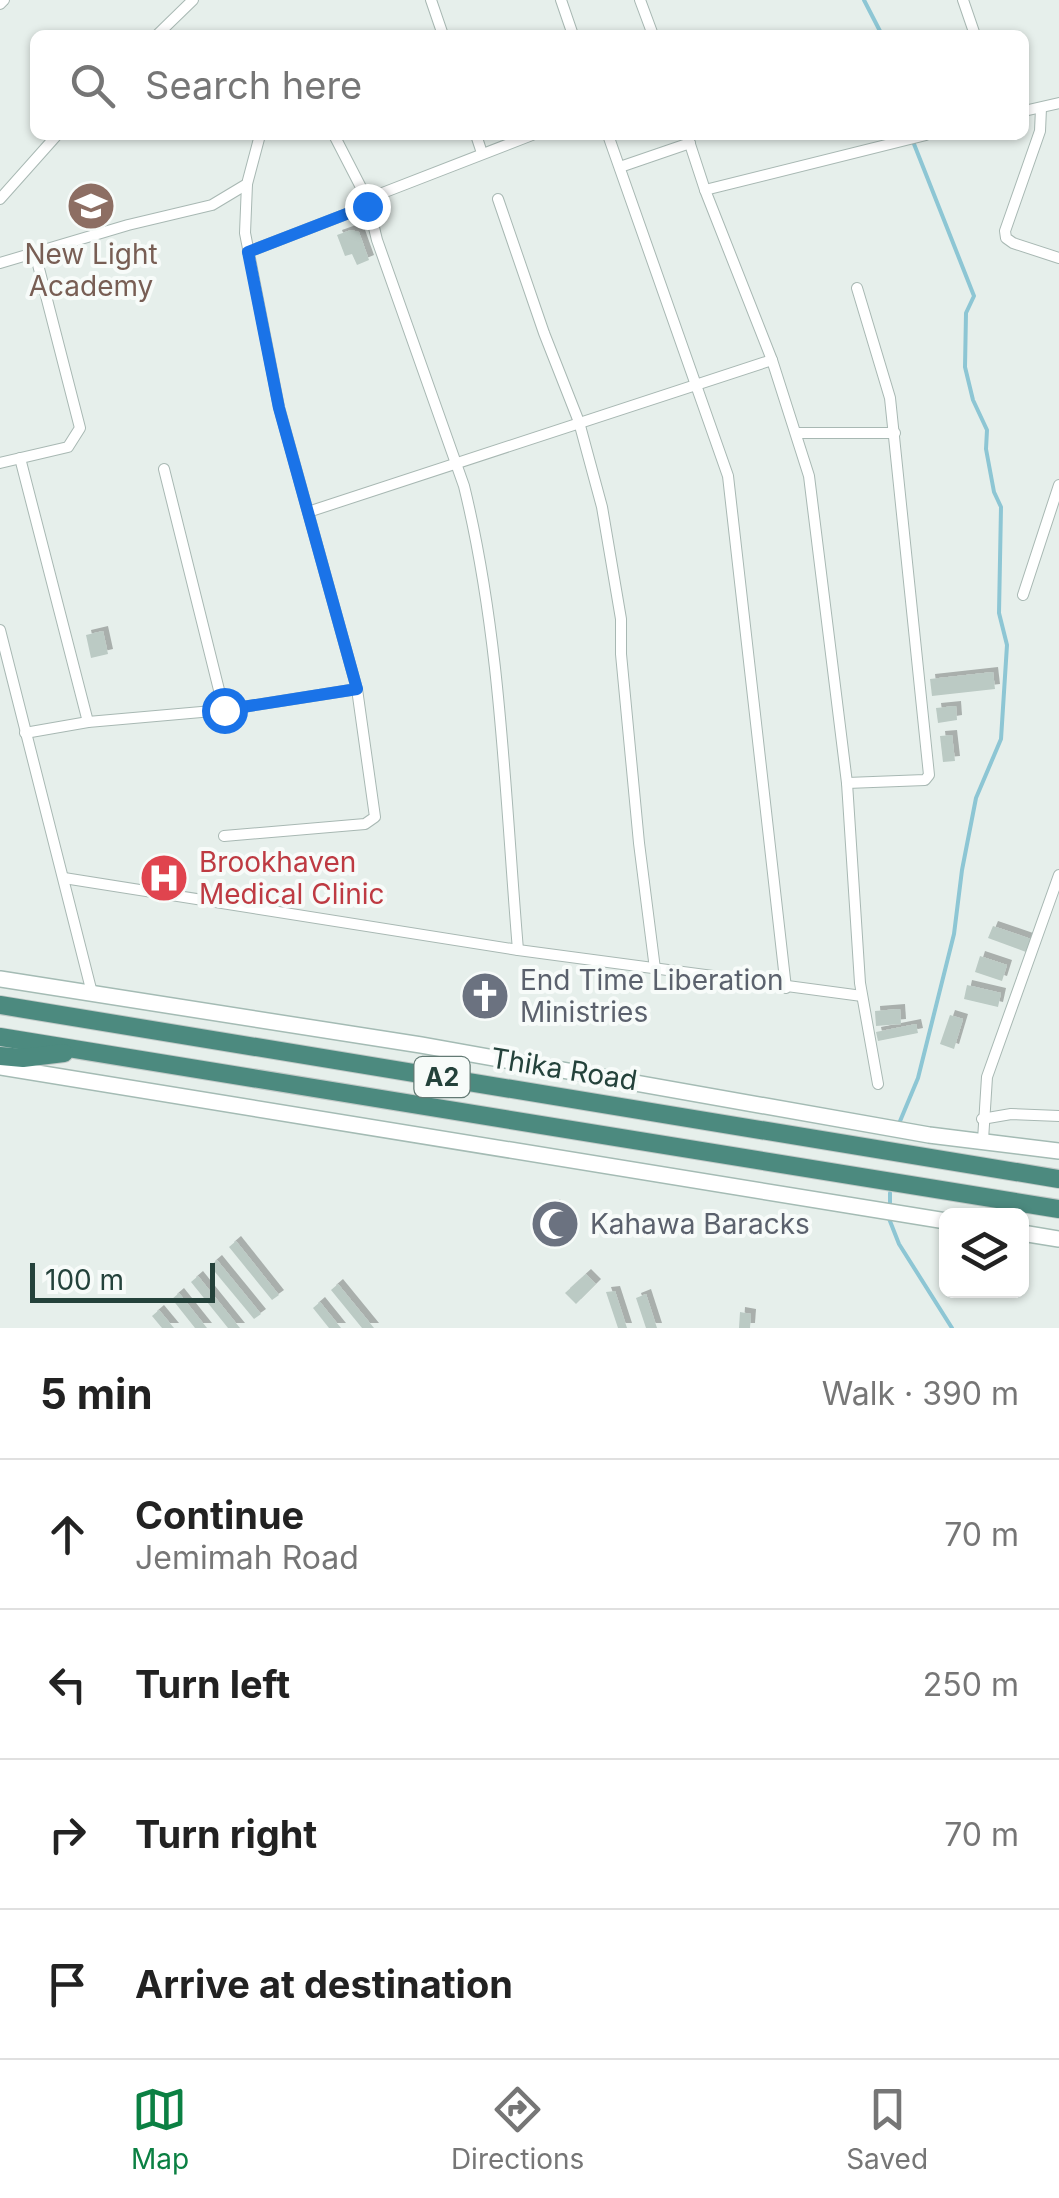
<!DOCTYPE html>
<html lang="en">
<head>
<meta charset="utf-8">
<style>
  :root { --surface:#fff; --page:#f2f2f2; --text:#222; --muted:#767676; --line:#e0e0e0; --accent:#0b8043 }
  body { margin:0; font-family:Inter,sans-serif; background:var(--page); color:var(--text) }
  .controls { position:absolute; right:30px; bottom:30px; display:grid; overflow:hidden; border-radius:15px; box-shadow:0 2px 8px #0004 }
  .controls button { width:90px; height:90px; display:grid; place-items:center; padding:0; border:0; border-bottom:2px solid var(--line); background:var(--surface); color:var(--text); font:50px sans-serif }
  .scale { position:absolute; left:30px; bottom:25px; width:185px; box-sizing:border-box; padding-left:10px; border:5px solid #24423b; border-top:0; font-size:28px; line-height:35px; white-space:nowrap; color:#24423b; -webkit-text-stroke:8px #f7fbf9; paint-order:stroke }
  .stop { position:absolute; width:30px; height:30px; margin:-22px; border:8px solid #1a73e8; border-radius:50%; background:#fff }
  .stop.end { background:#1a73e8; border-color:#fff; box-shadow:0 2px 10px #0008 }
  .list { margin:0; padding:0; list-style:none }
  h2 { display:flex; justify-content:space-between; align-items:center; height:130px; margin:0; padding:0 40px; font-size:42px }
  h2 small { font-size:32px; font-weight:400; color:var(--muted) }
  .list li { display:grid; grid-template-columns:65px 1fr auto; gap:30px; align-items:center; box-sizing:border-box; height:150px; padding:0 40px; border-top:2px solid var(--line) }
  .list b { display:block; font-size:38px; white-space:nowrap }
  .list p { margin:0; font-size:32px; white-space:nowrap; color:var(--muted) }
  .list em { font-size:32px; font-style:normal; color:var(--muted) }
  .icon { flex:none; width:55px; height:55px; fill:none; stroke:currentColor; stroke-width:2; stroke-linecap:round; stroke-linejoin:round }
  .map { position:relative; flex:none; width:1059px; height:1328px; overflow:hidden }
  .search { position:absolute; background:var(--surface); box-shadow:0 2px 8px #0004; left:30px; right:30px; top:30px; height:110px; display:flex; align-items:center; gap:25px; box-sizing:border-box; padding:0 35px; border-radius:15px; color:var(--muted); font-size:38px }
  .sheet { height:730px; background:var(--surface) }
  nav { display:flex; justify-content:space-around; align-items:center; box-sizing:border-box; height:140px; border-top:2px solid var(--line); background:var(--surface); font-size:28px; color:var(--muted) }
  nav a { display:grid; justify-items:center; gap:5px }
  nav .on { color:var(--accent) }
  .map>svg:first-child { display:block }
  .lines { fill:none; stroke-linecap:round; stroke-linejoin:round }
  .stream { stroke:#8dc6d4; stroke-width:4 }
  .building { fill:#bbcac4; filter:url(#shadow) }
  .minor-casing { stroke:#a8b8b3; stroke-width:12 }
  .secondary-casing { stroke:#a4bbb4; stroke-width:18 }
  .trunk-casing { stroke:#c2cac8; stroke-width:20 }
  .minor { stroke:#fff; stroke-width:10 }
  .secondary { stroke:#fff; stroke-width:15 }
  .trunk { stroke:#4c8a7f; stroke-width:18 }
  .route { stroke:#1a73e8; stroke-width:12 }
  .labels { text-anchor:middle; dominant-baseline:central; stroke-width:8; stroke-linejoin:round; paint-order:stroke }
  .shield { fill:#f7fbf9; stroke:#637a74; stroke-width:2.5 }
  .shield-label { font-size:25px; font-weight:bold; fill:#24423b }
  .education-label { font-size:28px; fill:#785e54; stroke:#f7fbf9 }
  .health-label { font-size:28px; fill:#be3a42; stroke:#f7fbf9; text-anchor:start }
  .worship-label { font-size:28px; fill:#5b616d; stroke:#f7fbf9; text-anchor:start }
  .street-label { font-size:28px; fill:#24423b; stroke:#f7fbf9 }
</style>
</head>
<body>
<div class="map">
<svg width="1059" height="1328" viewBox="0 0 1059 1328">
  <defs>
    <filter id="shadow"><feDropShadow dx="5" dy="-5" stdDeviation="0" flood-color="#0004"/></filter>
  </defs>
  <rect width="100%" height="100%" fill="#e6efeb"/>
  <g class="lines">
    <g class="stream">
      <path d="M864 0 882 35"/>
      <path d="M898 1126 918 1078 954 934 962 870 976 798 1001 739 1007 645 999 613 1001 507 994 492 986 449 987 430 973 400 965 367 966 313 974 296 914 144"/>
      <path d="M890 1207V1193"/>
      <path d="M888 1216 899 1244 952 1328"/>
    </g>
  </g>
  <g class="building">
    <path d="M351 230 359 232 369 260 357 265 352 254 345 256 337 235Z"/>
    <path d="M103 631 108 654 91 658 86 635Z"/>
    <path d="M993 672 995 689 932 696 930 679Z"/>
    <path d="M956 706 957 720 938 723 936 708Z"/>
    <path d="M952 735 955 761 943 762 940 736Z"/>
    <path d="M993 926 1031 939 1026 952 988 938Z"/>
    <path d="M980 956 1007 965 1002 981 975 972Z"/>
    <path d="M967 985 1001 993 998 1007 964 999Z"/>
    <path d="M900 1009 901 1024 876 1026 875 1011Z"/>
    <path d="M950 1015 963 1019 954 1049 940 1044Z"/>
    <path d="M916 1024 918 1033 878 1041 876 1032Z"/>
    <path d="M555 1204 572 1232 555 1243 538 1216Z"/>
    <path d="M236 1241 279 1295 272 1300 229 1247Z"/>
    <path d="M217 1260 261 1314 254 1319 210 1266Z"/>
    <path d="M586 1274 596 1284 576 1304 565 1293Z"/>
    <path d="M198 1276 240 1328H228L191 1282Z"/>
    <path d="M338 1284 374 1328H362L331 1290Z"/>
    <path d="M615 1291 627 1328H618L606 1292Z"/>
    <path d="M179 1293 207 1328H195L172 1299Z"/>
    <path d="M646 1294 657 1328H646L636 1298Z"/>
    <path d="M320 1302 341 1328H329L313 1308Z"/>
    <path d="M159 1310 174 1328H162L152 1316Z"/>
    <path d="M740 1312 751 1314 750 1328H739Z"/>
  </g>
  <g class="lines">
    <g class="minor-casing">
      <g id="minor">
        <path d="M431 0 443 35"/>
        <path d="M561 0 573 35"/>
        <path d="M640 0 653 35"/>
        <path d="M963 0 975 35"/>
        <path d="M0 4 4 0"/>
        <path d="M157 35 193 0"/>
        <path d="M1041 108 1040 131 1005 231 1006 238 1013 243 1059 258"/>
        <path d="M1024 111 1059 103"/>
        <path d="M334 135 367 199 377 240 464 486C501 637 505 796 518 950"/>
        <path d="M476 135 482 153"/>
        <path d="M608 135 728 476 786 988"/>
        <path d="M687 135 705 190 772 360 809 476 847 783 860 983 878 1084"/>
        <path d="M620 167 690 143"/>
        <path d="M705 190 926 135"/>
        <path d="M0 199 57 135"/>
        <path d="M367 199 532 135"/>
        <path d="M498 199 544 333 579 422 602 507 621 619V654L639 843 655 969"/>
        <path d="M248 252 367 206"/>
        <path d="M0 263 128 225 212 205 247 184 260 135"/>
        <path d="M797 433H895"/>
        <path d="M20 458 88 722"/>
        <path d="M0 463 68 447 80 428 35 253"/>
        <path d="M164 469 224 710"/>
        <path d="M308 512 772 360"/>
        <path d="M1023 595 1059 485"/>
        <path d="M0 630 92 993"/>
        <path d="M25 733 88 722 224 710 357 689"/>
        <path d="M847 783 925 780 929 775 890 398 857 288"/>
        <path d="M224 836 365 824 375 817 357 689 279 407 245 233 247 184"/>
        <path d="M64 878 518 950 862 996"/>
        <path d="M982 1119 1011 1114 1059 1116"/>
        <path d="M983 1140 987 1077 1059 875"/>
      </g>
    </g>
    <g class="secondary-casing">
      <g id="secondary">
        <path d="M0 979 421 1045 929 1135 1059 1151"/>
        <path d="M0 1067 946 1221"/>
        <path d="M1022 1233 1059 1239"/>
      </g>
    </g>
    <g class="trunk-casing">
      <g id="trunk">
        <path d="M0 1005 1059 1179"/>
        <path d="M0 1037 1059 1209"/>
        <path d="M0 1056 23 1058 64 1053"/>
      </g>
    </g>
    <use href="#minor" class="minor"/>
    <use href="#secondary" class="secondary"/>
    <use href="#trunk" class="trunk"/>
  </g>
  <g class="lines">
    <path class="route" d="M224 710 357 689 279 408 248 252 367 206"/>
  </g>
  <defs>
    <g id="school-disc" transform="scale(2.5)"><circle r="9.5" fill="#8d6e63" stroke="#f7fbf9"/><path d="M0-5L7-2L0 1L-7-2ZM-4 1L0 2.5L4 1V4Q0 6-4 4Z" fill="#fff"/></g>
    <g id="hospital-disc" transform="scale(2.5)"><circle r="9.5" fill="#e0444e" stroke="#f7fbf9"/><path d="M-5-5h3v3.5h4V-5h3V5h-3V1.5h-4V5h-3Z" fill="#fff"/></g>
    <g id="church-disc" transform="scale(2.5)"><circle r="9.5" fill="#6b7280" stroke="#f7fbf9"/><path d="M-1.2-6h2.4v3.5h3.3v2.4h-3.3V6h-2.4V-.1h-3.3v-2.4h3.3Z" fill="#fff"/></g>
    <g id="mosque-disc" transform="scale(2.5)"><circle r="9.5" fill="#6b7280" stroke="#f7fbf9"/><path d="M3.5-4.9A6 6 0 1 0 3.5 4.9A5 5 0 1 1 3.5-4.9Z" fill="#fff"/></g>
  </defs>
  <g fill-rule="evenodd">
    <use href="#school-disc" x="91" y="206"/>
    <use href="#hospital-disc" x="164" y="878"/>
    <use href="#church-disc" x="485" y="996"/>
    <use href="#mosque-disc" x="555" y="1224"/>
  </g>
  <g class="labels">
    <rect class="shield" x="414.5" y="1057" width="55" height="40" rx="8"/>
    <g class="shield-label">
      <text x="442" y="1077">A2</text>
    </g>
    <g class="education-label">
      <text x="91" y="254">New Light<tspan x="91" dy="32">Academy</tspan></text>
    </g>
    <g class="health-label">
      <text x="199" y="862">Brookhaven<tspan x="199" dy="32">Medical Clinic</tspan></text>
    </g>
    <g class="worship-label">
      <text x="520" y="980">End Time Liberation<tspan x="520" dy="32">Ministries</tspan></text>
      <text x="590" y="1224">Kahawa Baracks</text>
    </g>
    <g class="street-label">
      <text transform="translate(564 1069) rotate(9)">Thika Road</text>
    </g>
  </g>
</svg>
<div class="controls">
<button><svg class="icon" aria-label="layers" viewBox="0 0 24 24"><path d="M12 4l9 5-9 5-9-5zM3 14l9 5 9-5"/></svg></button>
</div>
<div class="scale">100 m</div>
<div class="stop" style="left:224px;top:710px"></div>
<div class="stop end" style="left:367px;top:206px"></div>
<div class="search"><svg class="icon" aria-label="search" viewBox="0 0 24 24"><circle cx="10" cy="10" r="6"/><path d="M15 15l6 6"/></svg>Search here</div>
</div>
<section class="sheet">
<h2>5 min<small>Walk · 390 m</small></h2>
<ul class="list">
<li><svg class="icon" aria-label="ahead" viewBox="0 0 24 24"><path d="M12 20V5M6 11l6-6 6 6"/></svg><div><b>Continue</b><p>Jemimah Road</p></div><em>70 m</em></li>
<li><svg class="icon" aria-label="left" viewBox="0 0 24 24"><path d="M17 20v-9H6M10 6l-5 5 5 5"/></svg><div><b>Turn left</b></div><em>250 m</em></li>
<li><svg class="icon" aria-label="right" viewBox="0 0 24 24"><path d="M7 20v-9h11M14 6l5 5-5 5"/></svg><div><b>Turn right</b></div><em>70 m</em></li>
<li><svg class="icon" aria-label="arrive" viewBox="0 0 24 24"><path d="M6 21V4h12l-3 4 3 4H6"/></svg><div><b>Arrive at destination</b></div></li>
</ul>
</section>
<nav>
<a class="on"><svg class="icon" aria-label="map" viewBox="0 0 24 24"><path d="M3 6l6-2 6 2 6-2v14l-6 2-6-2-6 2zM9 4v14M15 6v14"/></svg>Map</a>
<a><svg class="icon" aria-label="directions" viewBox="0 0 24 24"><path d="M12 3l9 9-9 9-9-9zM9 14v-3h6M13 9l2 2-2 2"/></svg>Directions</a>
<a><svg class="icon" aria-label="saved" viewBox="0 0 24 24"><path d="M7 4h10v16l-5-4-5 4z"/></svg>Saved</a>
</nav>
</body>
</html>
